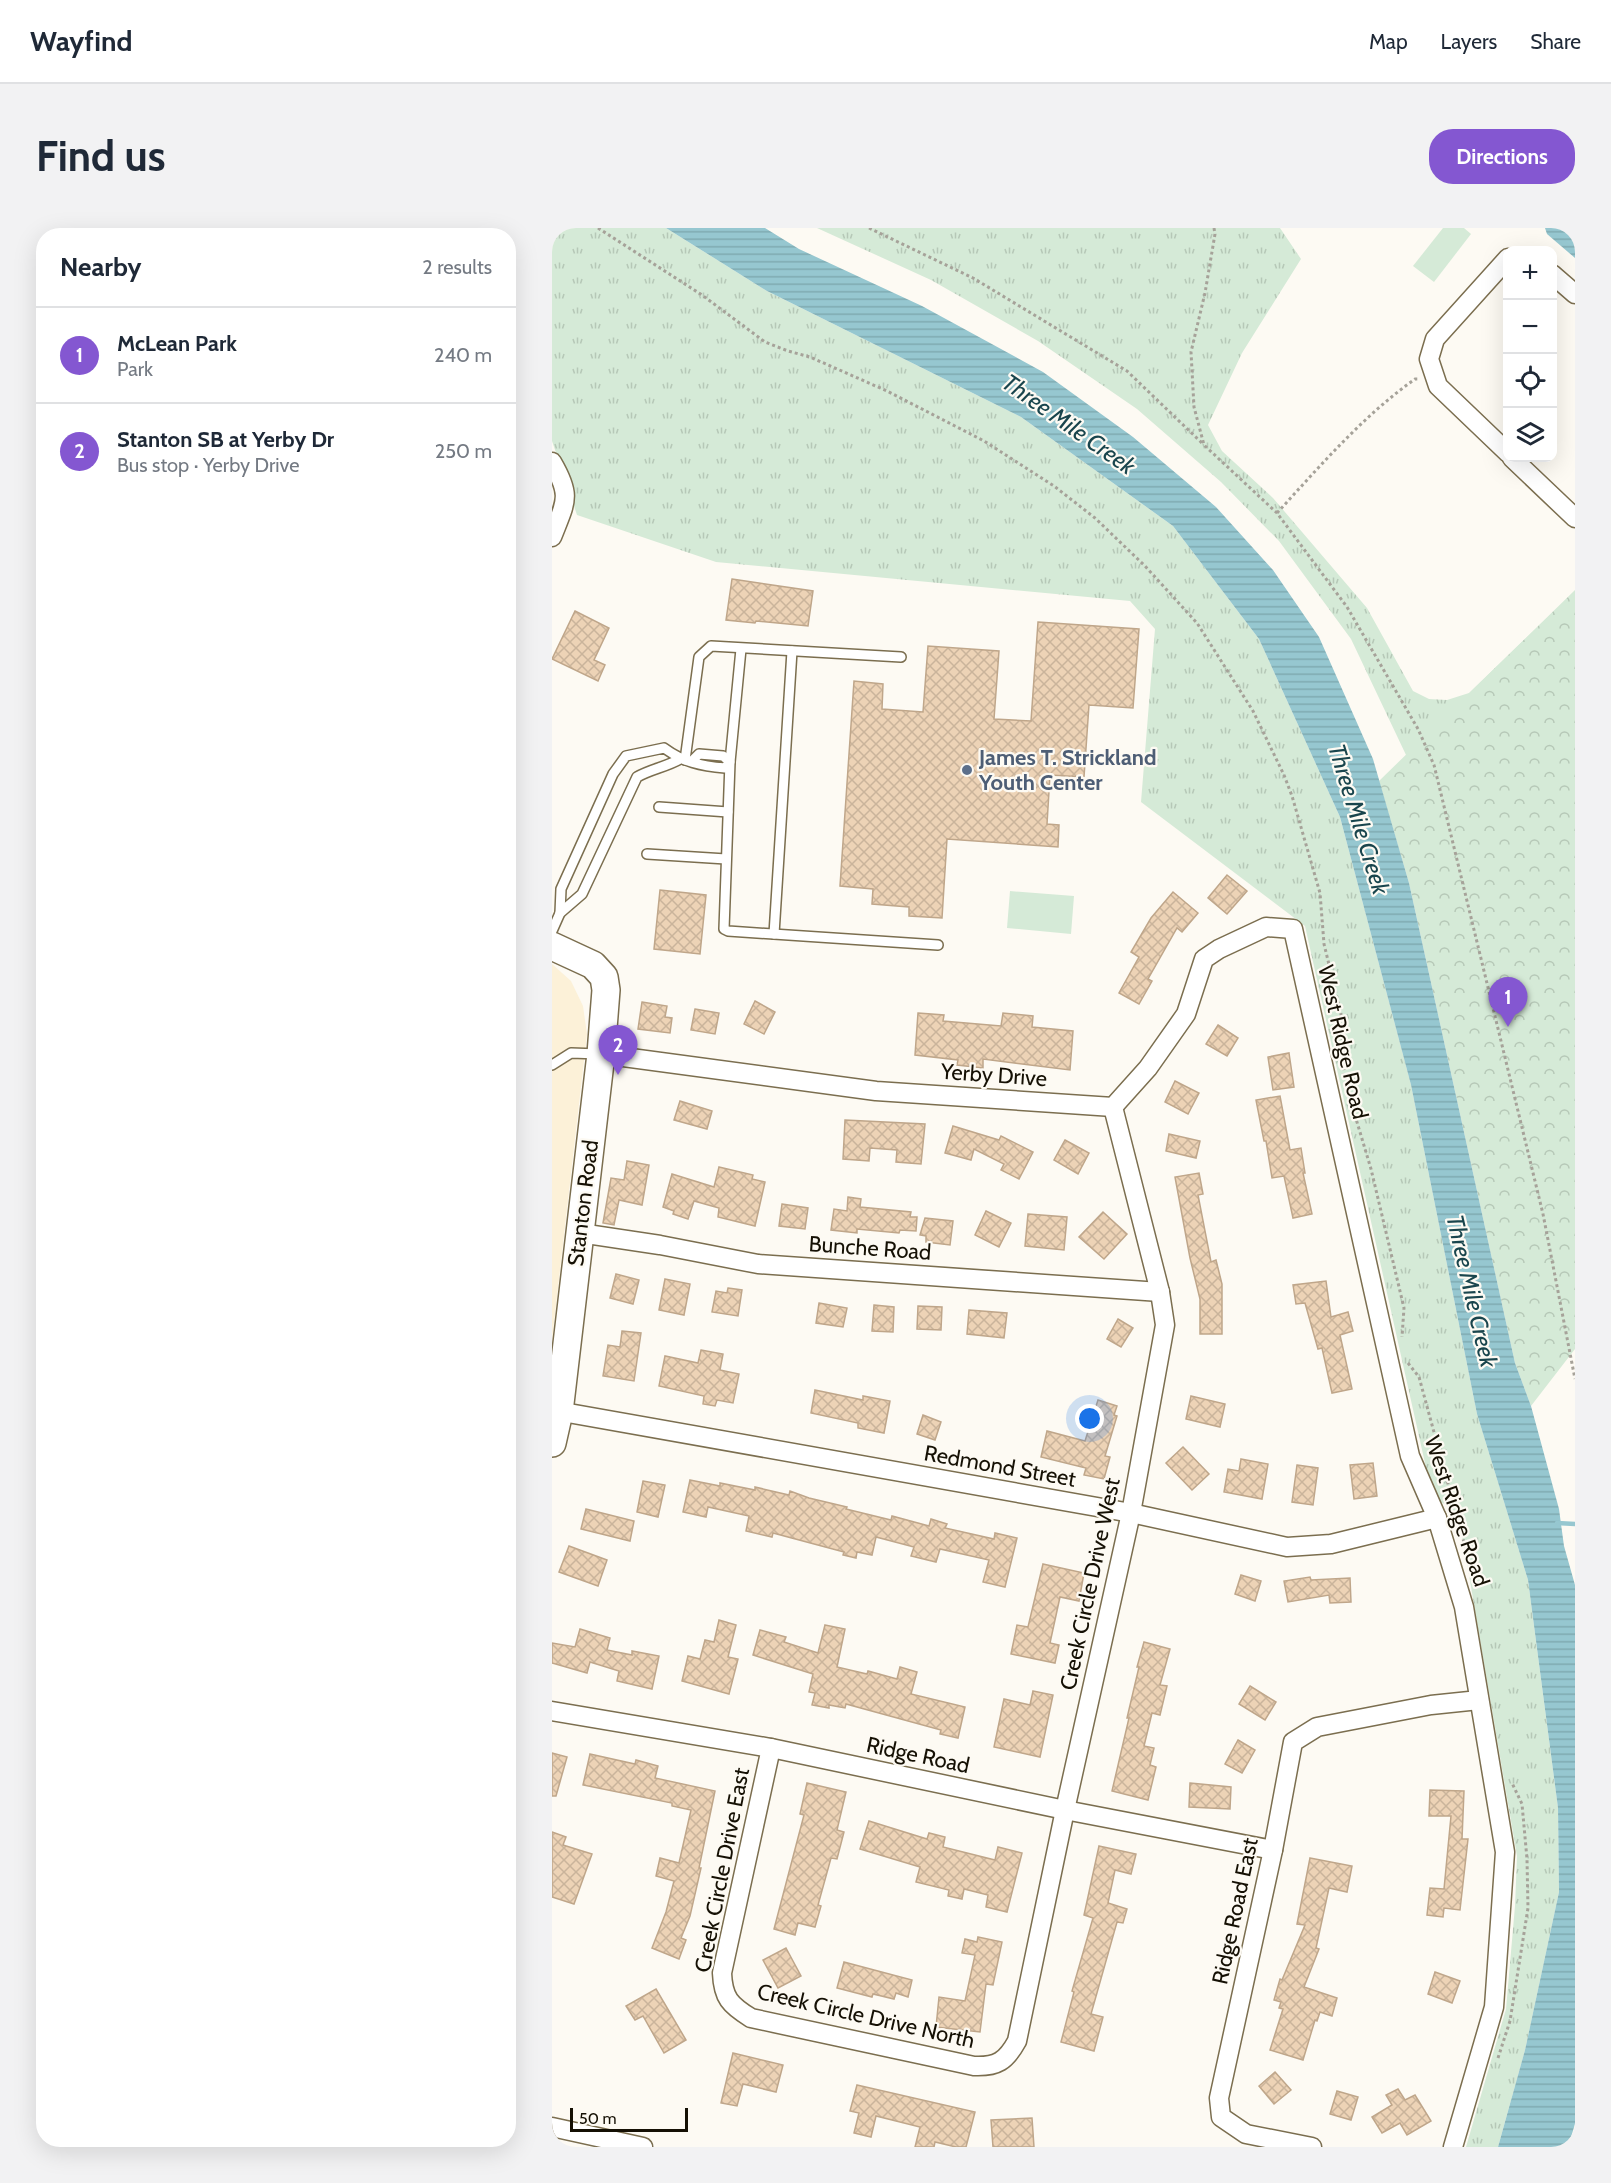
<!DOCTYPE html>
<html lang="en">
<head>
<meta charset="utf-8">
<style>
  :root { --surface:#fff; --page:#f2f2f3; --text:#1f2937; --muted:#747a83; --line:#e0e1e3; --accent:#8457d1 }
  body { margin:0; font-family:Cabin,sans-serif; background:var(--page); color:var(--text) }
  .controls { position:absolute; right:18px; top:18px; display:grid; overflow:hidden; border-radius:12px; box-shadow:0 6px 24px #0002 }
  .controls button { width:54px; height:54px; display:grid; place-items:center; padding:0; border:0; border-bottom:2px solid var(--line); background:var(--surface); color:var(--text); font:30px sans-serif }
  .scale { position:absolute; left:18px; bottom:15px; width:118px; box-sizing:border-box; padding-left:6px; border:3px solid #151004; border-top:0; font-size:16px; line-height:21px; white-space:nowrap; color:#151004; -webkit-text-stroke:4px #fdfaf3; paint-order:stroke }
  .you { position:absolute; left:538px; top:1191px; width:21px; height:21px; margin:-15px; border:4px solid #fff; border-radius:50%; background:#1a73e8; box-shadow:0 0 0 9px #1a73e833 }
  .badge { display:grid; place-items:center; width:39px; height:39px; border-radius:50%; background:var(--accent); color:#fff; font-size:20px; font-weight:700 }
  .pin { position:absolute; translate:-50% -50px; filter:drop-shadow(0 2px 3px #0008) }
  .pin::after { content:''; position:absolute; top:32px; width:21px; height:18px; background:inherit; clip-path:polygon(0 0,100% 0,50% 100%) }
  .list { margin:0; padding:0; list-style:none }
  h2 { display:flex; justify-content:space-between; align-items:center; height:78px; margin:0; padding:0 24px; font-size:26px }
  h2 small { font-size:20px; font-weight:400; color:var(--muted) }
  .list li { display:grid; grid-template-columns:39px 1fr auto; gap:18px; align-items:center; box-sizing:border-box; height:96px; padding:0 24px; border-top:2px solid var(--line) }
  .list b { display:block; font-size:22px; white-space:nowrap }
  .list p { margin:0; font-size:20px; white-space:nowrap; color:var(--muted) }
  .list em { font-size:20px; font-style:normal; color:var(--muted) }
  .icon { flex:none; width:33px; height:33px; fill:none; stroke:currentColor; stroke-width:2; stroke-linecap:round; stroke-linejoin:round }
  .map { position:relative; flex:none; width:1023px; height:1919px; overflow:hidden; border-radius:24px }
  header { display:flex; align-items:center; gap:36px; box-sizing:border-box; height:84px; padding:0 30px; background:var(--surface); border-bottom:2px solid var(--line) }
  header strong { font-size:28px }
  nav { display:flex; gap:33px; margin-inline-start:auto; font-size:21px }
  .intro { display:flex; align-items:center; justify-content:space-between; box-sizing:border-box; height:144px; padding:0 36px }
  h1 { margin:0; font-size:42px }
  .button { padding:15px 27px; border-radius:24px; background:var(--accent); color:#fff; font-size:21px; font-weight:700 }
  main { display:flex; gap:36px; padding:0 36px }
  aside { flex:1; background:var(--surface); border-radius:24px; box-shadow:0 6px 24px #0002 }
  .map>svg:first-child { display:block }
  .built { fill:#fcf1d8 }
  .grass { fill:url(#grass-tufts) }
  .park { fill:url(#park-crowns) }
  .pitch { fill:#d5ead7 }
  .water { fill:url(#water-rules) }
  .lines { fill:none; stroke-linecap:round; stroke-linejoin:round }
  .stream { stroke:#96c7d0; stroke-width:4.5 }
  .building { fill:url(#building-cross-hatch); stroke:#bfa68a; stroke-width:1.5 }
  .lane-casing { stroke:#7b6e4f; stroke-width:12 }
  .street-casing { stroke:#7b6e4f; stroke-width:21 }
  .secondary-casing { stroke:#7b6e4f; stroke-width:30 }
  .path { stroke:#a6a299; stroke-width:3; stroke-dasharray:3 3; stroke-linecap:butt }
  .lane { stroke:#fff; stroke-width:9 }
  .street { stroke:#fff; stroke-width:18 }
  .secondary { stroke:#fff; stroke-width:27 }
  .service-dot { fill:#5c6f8a; stroke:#fdfaf3; stroke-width:2 }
  .labels { text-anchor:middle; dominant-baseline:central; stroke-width:4.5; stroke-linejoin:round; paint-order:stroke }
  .service-label { font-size:22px; font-weight:bold; fill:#4e5e75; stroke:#fdfaf3; text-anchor:start }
  .street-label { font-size:22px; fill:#151004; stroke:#fdfaf3 }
  .water-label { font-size:24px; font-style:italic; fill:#19454d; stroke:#fdfaf3 }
</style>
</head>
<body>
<header>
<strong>Wayfind</strong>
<nav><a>Map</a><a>Layers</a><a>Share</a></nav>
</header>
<div class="intro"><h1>Find us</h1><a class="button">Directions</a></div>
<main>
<aside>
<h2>Nearby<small>2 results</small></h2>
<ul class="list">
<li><span class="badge">1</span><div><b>McLean Park</b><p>Park</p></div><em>240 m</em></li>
<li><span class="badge">2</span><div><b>Stanton SB at Yerby Dr</b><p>Bus stop · Yerby Drive</p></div><em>250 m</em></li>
</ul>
</aside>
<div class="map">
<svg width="1023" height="1919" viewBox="0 0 1023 1919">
  <defs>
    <pattern id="grass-tufts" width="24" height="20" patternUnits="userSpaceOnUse" patternTransform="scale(1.5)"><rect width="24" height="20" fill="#d5ead7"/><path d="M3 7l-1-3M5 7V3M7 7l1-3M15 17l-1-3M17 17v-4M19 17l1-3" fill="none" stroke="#b6c8b7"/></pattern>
    <pattern id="park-crowns" width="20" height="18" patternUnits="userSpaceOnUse" patternTransform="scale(1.5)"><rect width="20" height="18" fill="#d5ead7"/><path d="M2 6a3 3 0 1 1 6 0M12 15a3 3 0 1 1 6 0" fill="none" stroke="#b6c8b7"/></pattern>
    <pattern id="water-rules" width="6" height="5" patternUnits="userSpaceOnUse" patternTransform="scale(1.5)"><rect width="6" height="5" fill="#96c7d0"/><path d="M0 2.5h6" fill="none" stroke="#80aab1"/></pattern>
    <pattern id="building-cross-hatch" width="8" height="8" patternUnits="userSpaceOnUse" patternTransform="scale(1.5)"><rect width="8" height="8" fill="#edd3b6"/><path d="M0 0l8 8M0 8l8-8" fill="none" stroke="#cab49b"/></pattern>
  </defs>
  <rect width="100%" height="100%" fill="#fdfaf3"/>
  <path class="built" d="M0 736 19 753 31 778 35 806 0 1112Z"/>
  <g class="grass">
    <path d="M0 0H114L215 63 469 189 621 298 707 411 788 589 859 857 925 1186 976 1352 1006 1580 1007 1664 973 1822 946 1919H914L954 1781 963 1678 965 1628 911 1312 900 1280 883 1271 877 1253 753 698 589 574 603 401 578 373 164 334 25 287 0 213Z"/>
    <path d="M265 0H728L749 31 690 125 656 197 670 223 721 270 815 380 861 463 877 471 895 472 917 465 998 387 1023 570 882 586 799 411 727 313 669 254 585 181 486 113 379 52Z"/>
  </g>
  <path class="park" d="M1023 362V1121L979 1178 963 1135 857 655 827 553Z"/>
  <g class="pitch">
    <path d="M891 0H912L919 6 882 54 861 38Z"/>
    <path d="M458 663 522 668 519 706 455 700Z"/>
  </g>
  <g class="water">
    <path d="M114 0H213L247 21 370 78 491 144 581 209 664 279 721 342 767 409 821 531 857 655 963 1135 979 1178 1007 1281 1012 1318 1023 1357V1896L1016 1919H946L973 1822 1007 1664 1006 1580 976 1352 925 1186 859 857 788 589 707 411 621 298 469 189 215 63Z"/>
    <path d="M993 0H1023V30L995 6Z"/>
  </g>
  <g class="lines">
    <path class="stream" d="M1005 1295 1023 1296"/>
  </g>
  <g class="building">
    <path d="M180 351 261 363 256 398 204 393 203 395 174 392Z"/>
    <path d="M23 383 57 400 42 432 53 437 46 453 0 431Z"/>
    <path d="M486 394 587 401 581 480 537 477 532 549 498 547 495 596 507 597 506 619 395 611 390 690 357 688V679L320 676 321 661 288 658 302 453 331 456 330 481 371 484 376 418 447 423 442 491 479 493Z"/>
    <path d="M675 647 695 663 675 686 656 670Z"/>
    <path d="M108 662 154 667 148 726 102 721Z"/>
    <path d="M621 664 646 685 630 704 625 700 596 751 600 753 587 776 567 765 587 729 579 724 599 690Z"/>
    <path d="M203 773 223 784 212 806 192 796Z"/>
    <path d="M90 774 115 778 113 789 120 790 118 805 86 801Z"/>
    <path d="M143 781 167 785 163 806 139 802Z"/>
    <path d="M366 785 392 787 391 793 449 798 451 785 481 788 480 799 521 803 518 842 431 831V840L405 837 406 832 363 827Z"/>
    <path d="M666 797 686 810 675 828 654 816Z"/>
    <path d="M737 825 742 859 721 862 716 829Z"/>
    <path d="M623 853 647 865 636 886 613 874Z"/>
    <path d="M728 868 738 922 749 920 753 945H751L760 986 741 990 732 948 720 950 714 913H712L704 872Z"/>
    <path d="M128 873 160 883 155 901 122 892Z"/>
    <path d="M293 892 373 896 369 936 344 934 345 922 318 920 317 933 291 931Z"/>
    <path d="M401 898 447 912 449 908 481 924 467 951 449 942 452 936 422 921 419 932 393 925Z"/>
    <path d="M617 906 648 913 644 930 614 923Z"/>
    <path d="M513 912 537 925 526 946 502 932Z"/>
    <path d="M75 933 97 937 90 977 67 972 62 997 51 995 59 950 72 952Z"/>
    <path d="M167 939 201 947 200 951 213 954 203 998 166 989 167 980 142 973 136 991 121 986 122 983 111 979 120 946 162 959Z"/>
    <path d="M647 945 651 966 646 967 659 1034 664 1032 670 1056V1106H648V1071L638 1030 623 949Z"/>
    <path d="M296 969 309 971 308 979 359 984 358 989H365L364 1003 348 1002 347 1005 305 1001V1005L279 1002 282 981 295 983Z"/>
    <path d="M230 976 256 980 253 1001 227 998Z"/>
    <path d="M434 983 459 995 447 1019 423 1007Z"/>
    <path d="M551 984 575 1006 552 1031 527 1009Z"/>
    <path d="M476 986 515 989 512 1022 473 1018Z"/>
    <path d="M373 990 401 993 398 1017 374 1014V1008L368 1007Z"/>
    <path d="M64 1046 87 1052 81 1076 58 1070Z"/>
    <path d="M113 1051 138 1056 132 1087 107 1082Z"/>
    <path d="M774 1053 779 1089 796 1084 801 1103 788 1107 800 1161 780 1165 770 1120 766 1121 753 1075 744 1076 741 1057Z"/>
    <path d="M176 1060 190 1062 186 1088 160 1084 164 1063 175 1065Z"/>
    <path d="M267 1075 295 1080 291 1099 264 1095Z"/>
    <path d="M322 1077 342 1079 341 1104 320 1103Z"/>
    <path d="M366 1078 390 1079 389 1102 365 1101Z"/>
    <path d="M417 1082 455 1085 452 1110 415 1106Z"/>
    <path d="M566 1091 581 1100 569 1119 555 1111Z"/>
    <path d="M70 1103 89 1105 82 1153 51 1148 56 1117 68 1119Z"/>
    <path d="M149 1122 171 1126 168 1142 187 1146 181 1175 165 1172 163 1178 151 1176 152 1168 107 1158 113 1128 146 1135Z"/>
    <path d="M263 1162 311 1172V1168L338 1173 332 1205 306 1200V1195L259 1185Z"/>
    <path d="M639 1168 673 1176 668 1199 634 1191Z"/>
    <path d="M546 1172 565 1178 562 1187 565 1188 553 1228 558 1229 552 1251 532 1247 534 1240 489 1229 495 1203 533 1213Z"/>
    <path d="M371 1187 389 1194 383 1212 365 1206Z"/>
    <path d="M631 1219 657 1246 640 1262 614 1235Z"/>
    <path d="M689 1231 716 1236 710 1271 672 1264 676 1241 687 1243Z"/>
    <path d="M821 1235 825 1268 802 1271 798 1237Z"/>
    <path d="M745 1237 766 1240 761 1277 740 1274Z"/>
    <path d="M138 1252 168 1258V1255L203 1262V1259L237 1267 238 1263 257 1270 295 1279 294 1281 339 1292 340 1288 377 1298 379 1291 395 1296 393 1300 442 1311 443 1305 465 1310 453 1359 431 1354 437 1332 388 1321 384 1334 359 1328 362 1319 324 1309 320 1327 305 1324 304 1330 291 1327 292 1324 221 1305 220 1309 194 1303 197 1288 156 1279 154 1289 131 1284Z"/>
    <path d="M91 1253 113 1257 106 1289 85 1284Z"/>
    <path d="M34 1281 82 1293 78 1313 29 1301Z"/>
    <path d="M17 1318 55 1332 46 1358 7 1344Z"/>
    <path d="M491 1336 532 1345 527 1373 508 1369 498 1415 507 1417 503 1435 459 1426 465 1397 476 1399Z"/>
    <path d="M689 1347 709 1353 703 1373 683 1366Z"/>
    <path d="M758 1349 759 1352 798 1350 799 1374 778 1375 777 1367 736 1374 732 1353Z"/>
    <path d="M167 1392 184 1397 176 1429 186 1431 177 1466 130 1453 136 1428 148 1431 153 1412 162 1414Z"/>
    <path d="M273 1397 293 1401 285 1439 315 1446 316 1443 345 1451 348 1439 365 1444 359 1466 413 1479 406 1510 388 1506 389 1502 294 1476 293 1480 277 1477V1480L260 1477 263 1465 257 1464 261 1446 201 1427 208 1402 234 1409 232 1414 266 1425Z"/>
    <path d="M28 1401 58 1410 55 1422 80 1427V1423L107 1428 100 1461 65 1453 67 1443 38 1434 35 1445 0 1435V1415L23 1419Z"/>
    <path d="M592 1414 618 1421 608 1457 615 1458 608 1487 600 1485 592 1518 602 1520 598 1537 604 1539 596 1572 560 1563 577 1490H575L587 1439H585Z"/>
    <path d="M698 1458 724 1474 713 1492 687 1476Z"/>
    <path d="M481 1463 501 1467 488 1529 442 1519 452 1471 478 1477Z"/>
    <path d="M686 1512 703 1522 690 1545 673 1536Z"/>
    <path d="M0 1525 15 1529 4 1568H0Z"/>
    <path d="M38 1526 83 1536 84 1532 106 1538 103 1550 163 1563 147 1640H149L138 1688 129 1710 134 1712 127 1731 100 1720 114 1684 122 1653 104 1648 108 1630 127 1635 139 1582 120 1578V1575L31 1557Z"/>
    <path d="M255 1555 294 1564 285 1602 292 1604 285 1631 279 1630 266 1677 269 1678 263 1699 246 1695 243 1707 222 1701 252 1587 248 1586Z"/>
    <path d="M638 1555 679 1559 678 1581 637 1579Z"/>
    <path d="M878 1562 912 1563 910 1611H916L908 1682 892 1680 891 1689 875 1687 878 1660 892 1661 899 1588H877Z"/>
    <path d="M317 1593 375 1611 377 1605 393 1609 391 1619 443 1632 446 1619 470 1625 455 1684 434 1679 436 1667 412 1661 410 1671 396 1668 397 1662 364 1654 368 1639 308 1621Z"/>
    <path d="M0 1604 14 1609 11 1617 40 1626 22 1676 0 1669Z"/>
    <path d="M547 1618 584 1626 579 1646 563 1642 556 1675 575 1681 571 1695 565 1694 539 1786 551 1789 542 1823 509 1814 522 1764 520 1763 541 1690 532 1687Z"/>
    <path d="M758 1630 800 1638 795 1664 777 1660 764 1720 767 1721 752 1759 785 1770 780 1788 768 1784 765 1793 763 1792 751 1832 718 1822 731 1781 727 1780 729 1774 722 1772 728 1751 730 1752 753 1697 745 1696Z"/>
    <path d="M426 1709 450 1714 441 1757 434 1756 428 1804 384 1799 387 1769 413 1773 423 1727 410 1725 413 1711 425 1714Z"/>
    <path d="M234 1720 249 1748 226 1760 211 1732Z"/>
    <path d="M292 1734 360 1752 356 1769 344 1765 342 1771 321 1766 320 1769 285 1760Z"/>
    <path d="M883 1744 908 1753 900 1775 876 1766Z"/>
    <path d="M104 1761 134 1812 112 1825 91 1788 83 1792 74 1778Z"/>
    <path d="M181 1825 231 1837 224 1864 191 1856 185 1878 169 1875Z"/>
    <path d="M723 1844 739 1862 722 1876 707 1858Z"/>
    <path d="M305 1857 423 1884 414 1919H404L383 1914 382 1919H363L368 1899 324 1888 319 1909 302 1905 307 1885 298 1883Z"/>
    <path d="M846 1861 853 1872 863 1867 879 1893 855 1907 848 1895 830 1905 820 1889 840 1877 834 1867Z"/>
    <path d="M785 1863 806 1869 799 1892 778 1886Z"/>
    <path d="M480 1890 482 1919H441L439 1892Z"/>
  </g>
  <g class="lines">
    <g class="lane-casing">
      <g id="lane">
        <path d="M189 421 178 534 172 701 176 703 386 717"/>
        <path d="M133 532 147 429 159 418 349 429"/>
        <path d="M107 579 176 584"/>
        <path d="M95 626 174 631"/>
        <path d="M8 685 9 661 61 546 74 528 112 520C131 534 149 538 173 540L178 534 171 528 147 526 140 533"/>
        <path d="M0 703 8 685 30 666 85 549C99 541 114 539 128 531"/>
        <path d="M222 706 240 423"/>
        <path d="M0 837 19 825 47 826"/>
      </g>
    </g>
    <g class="street-casing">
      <g id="street">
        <path d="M956 30 883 111 877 131 886 158 956 225"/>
        <path d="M1000 46 1023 66"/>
        <path d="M960 230 1023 290"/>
        <path d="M0 234C20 268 14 273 0 309"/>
        <path d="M49 826 324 863 561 879 596 840 634 786 652 731 667 721 714 699 741 701 858 1228 885 1290 912 1379 953 1624 942 1779 901 1919"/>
        <path d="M28 1005 108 1017 206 1036 608 1064"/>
        <path d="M0 1182 579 1285 735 1319 779 1316 885 1290"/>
        <path d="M0 1483 219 1520 513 1582 721 1622"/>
        <path d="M219 1520 170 1745C171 1770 178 1777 199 1790L422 1838C445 1839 454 1833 465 1813L513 1582 579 1285 613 1097 608 1064 561 879"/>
        <path d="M0 1899 91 1919"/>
        <path d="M760 1919 694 1906 669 1889 667 1870 721 1622 741 1514 765 1499 879 1477 927 1472"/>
      </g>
    </g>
    <g class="secondary-casing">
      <path id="secondary" d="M0 718 41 737 52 749 54 762 49 826 7 1184 0 1215"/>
    </g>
    <g class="path">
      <path d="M46 0 150 67 213 114 236 123 258 129 335 163 432 213 502 258 543 290 593 338 645 395 701 483 732 547 740 568 768 665 772 716 789 786 792 846"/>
      <path d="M317 0 421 50 575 143 651 216"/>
      <path d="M662 0 663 6 653 65 639 124 642 179 652 217 725 285 795 379 866 501 882 537 991 986 1023 1151"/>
      <path d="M725 285C768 238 811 188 863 151H867"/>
      <path d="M796 864 819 941 852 1080 850 1109"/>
      <path d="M856 1135 867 1149 914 1322"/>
      <path d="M946 1830 958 1793 976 1680 975 1631 970 1576 960 1555"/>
    </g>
    <use href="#lane" class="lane"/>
    <use href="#street" class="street"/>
    <use href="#secondary" class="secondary"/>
  </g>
  <circle class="service-dot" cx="415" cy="542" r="6"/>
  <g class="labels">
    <g class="service-label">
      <text x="427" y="529">James T. Strickland<tspan x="427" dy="25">Youth Center</tspan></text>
    </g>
    <g class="street-label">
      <text transform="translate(791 814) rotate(77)">West Ridge Road</text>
      <text transform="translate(442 847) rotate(4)">Yerby Drive</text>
      <text transform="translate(31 975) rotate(-83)">Stanton Road</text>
      <text transform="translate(318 1020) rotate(4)">Bunche Road</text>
      <text transform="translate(448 1238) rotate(10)">Redmond Street</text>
      <text transform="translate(905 1283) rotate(71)">West Ridge Road</text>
      <text transform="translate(538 1356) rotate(-78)">Creek Circle Drive West</text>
      <text transform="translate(366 1527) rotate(12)">Ridge Road</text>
      <text transform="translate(170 1642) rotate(-79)">Creek Circle Drive East</text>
      <text transform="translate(683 1683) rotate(-78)">Ridge Road East</text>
      <text transform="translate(314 1788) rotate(13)">Creek Circle Drive North</text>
    </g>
    <g class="water-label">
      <text transform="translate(517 196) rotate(35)">Three Mile Creek</text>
      <text transform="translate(807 591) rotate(73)">Three Mile Creek</text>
      <text transform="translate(920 1063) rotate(77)">Three Mile Creek</text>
    </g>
  </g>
</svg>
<div class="controls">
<button>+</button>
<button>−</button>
<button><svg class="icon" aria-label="locate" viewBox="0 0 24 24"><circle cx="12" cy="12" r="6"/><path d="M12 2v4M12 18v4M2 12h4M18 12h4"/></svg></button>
<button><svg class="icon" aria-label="layers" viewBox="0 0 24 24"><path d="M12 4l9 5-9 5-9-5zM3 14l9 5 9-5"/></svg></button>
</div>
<div class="scale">50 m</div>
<div class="you"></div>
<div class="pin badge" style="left:956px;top:799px">1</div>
<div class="pin badge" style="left:66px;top:847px">2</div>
</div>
</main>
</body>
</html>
